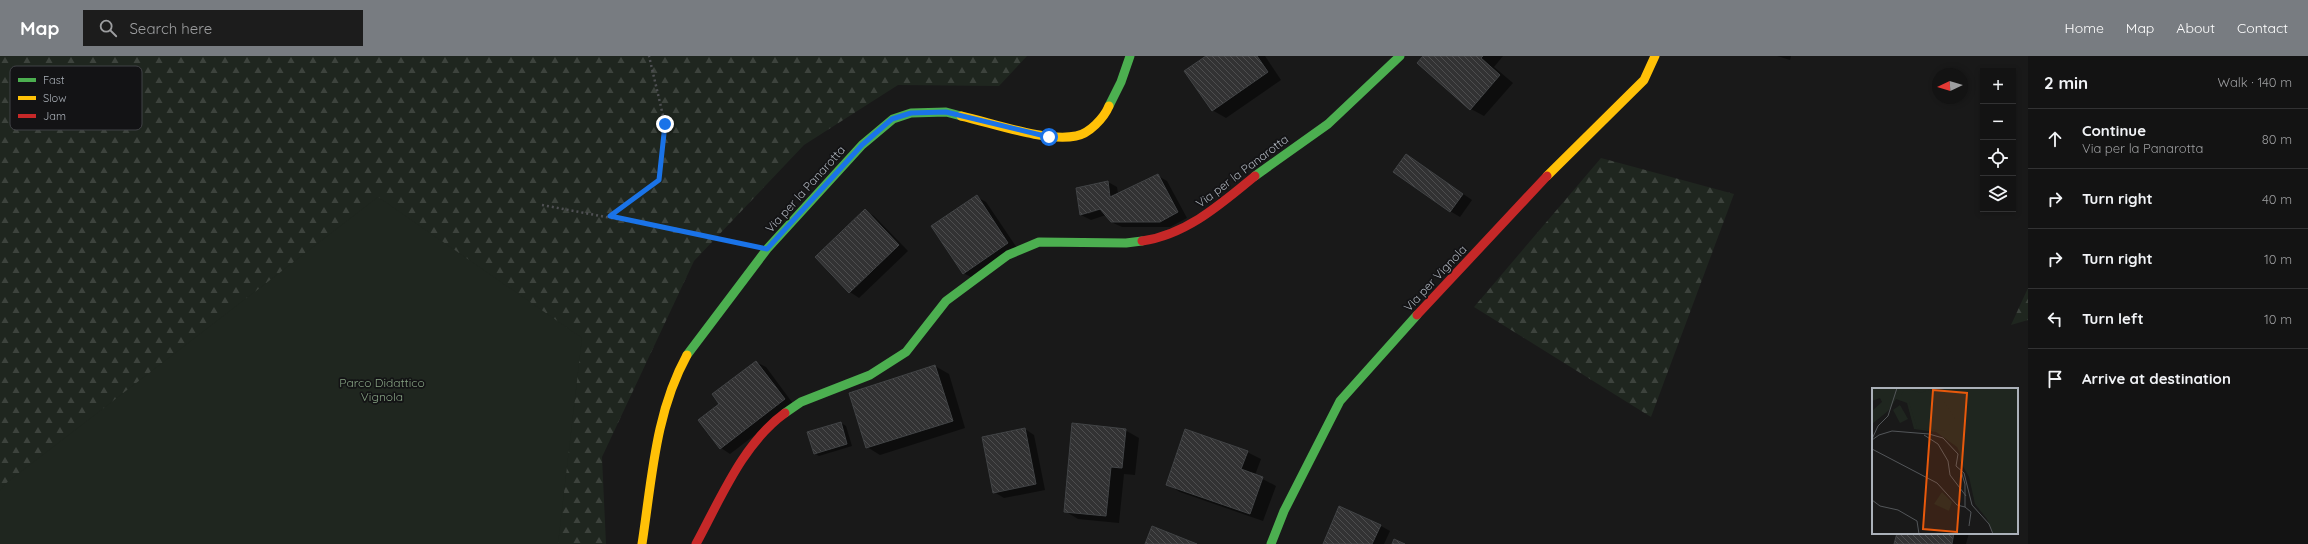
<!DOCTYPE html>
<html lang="en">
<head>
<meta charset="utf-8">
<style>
  :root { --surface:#131313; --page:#1c1c1c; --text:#f1f3f6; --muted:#9d9ea0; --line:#323233; --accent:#787c81 }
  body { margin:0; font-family:Quicksand,sans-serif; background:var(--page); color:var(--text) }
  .controls { position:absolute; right:12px; top:12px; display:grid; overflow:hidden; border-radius:0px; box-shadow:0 2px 6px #0003 }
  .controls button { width:36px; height:36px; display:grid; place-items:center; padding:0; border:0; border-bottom:1px solid var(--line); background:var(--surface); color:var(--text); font:20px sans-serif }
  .compass { position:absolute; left:1932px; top:12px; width:36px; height:36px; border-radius:50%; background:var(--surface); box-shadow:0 2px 6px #0003; rotate:266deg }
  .stop { position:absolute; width:12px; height:12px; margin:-9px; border:3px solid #1a73e8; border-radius:50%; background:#fff }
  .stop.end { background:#1a73e8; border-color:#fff; box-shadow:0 1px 4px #0008 }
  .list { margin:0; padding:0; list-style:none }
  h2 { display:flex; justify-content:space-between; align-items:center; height:52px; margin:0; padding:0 16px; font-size:17px }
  h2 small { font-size:13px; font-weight:400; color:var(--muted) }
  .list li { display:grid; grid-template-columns:26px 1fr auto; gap:12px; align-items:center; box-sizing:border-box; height:60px; padding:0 16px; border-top:1px solid var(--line) }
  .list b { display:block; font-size:15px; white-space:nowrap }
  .list p { margin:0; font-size:13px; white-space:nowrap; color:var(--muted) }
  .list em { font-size:13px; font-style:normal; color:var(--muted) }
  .icon { flex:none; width:22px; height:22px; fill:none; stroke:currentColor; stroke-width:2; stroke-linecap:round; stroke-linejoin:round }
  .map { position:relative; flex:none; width:2028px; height:488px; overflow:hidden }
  header { display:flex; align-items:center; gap:24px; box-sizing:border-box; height:56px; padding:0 20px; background:var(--accent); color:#fff }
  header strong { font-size:19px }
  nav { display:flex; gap:22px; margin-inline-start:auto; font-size:14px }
  .search { width:280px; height:36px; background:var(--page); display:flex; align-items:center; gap:10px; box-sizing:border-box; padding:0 14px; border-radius:0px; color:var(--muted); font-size:15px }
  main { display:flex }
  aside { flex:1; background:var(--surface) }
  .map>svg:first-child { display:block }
  .forest { fill:url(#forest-firs) }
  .park { fill:#1f261f }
  .shadow { fill:#0007; fill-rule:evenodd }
  .building { fill:url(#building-back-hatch); stroke:#414345 }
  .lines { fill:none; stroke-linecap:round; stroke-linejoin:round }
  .path { stroke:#4f5053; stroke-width:2.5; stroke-dasharray:2 3; stroke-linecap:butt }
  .fast { stroke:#4caf50; stroke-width:9 }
  .slow { stroke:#ffc107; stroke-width:9 }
  .jam { stroke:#c62828; stroke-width:9 }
  .route { stroke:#1a73e8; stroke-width:5 }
  .labels { text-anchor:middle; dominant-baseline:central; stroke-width:3.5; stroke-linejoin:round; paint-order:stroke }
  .street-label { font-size:12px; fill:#abb1b9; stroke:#131315 }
  .park-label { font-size:12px; fill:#86a283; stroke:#131315 }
  .inset-road { fill:none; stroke:#535659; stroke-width:1 }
  .view { fill:#e8590c; fill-opacity:0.15; stroke:#e8590c; stroke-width:2 }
  .inset-edge { fill:none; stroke:#abb1b9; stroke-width:2 }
  .key { fill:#131315; stroke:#414246; stroke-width:1 }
  .key-label { font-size:11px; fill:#abb1b9 }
</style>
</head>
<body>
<header>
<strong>Map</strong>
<div class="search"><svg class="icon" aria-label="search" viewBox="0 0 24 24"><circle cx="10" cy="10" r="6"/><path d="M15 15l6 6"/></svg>Search here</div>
<nav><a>Home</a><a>Map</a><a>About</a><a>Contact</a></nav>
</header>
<main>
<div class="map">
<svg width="2028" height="488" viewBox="0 0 2028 488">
  <defs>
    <pattern id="forest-firs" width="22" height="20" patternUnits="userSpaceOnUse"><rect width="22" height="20" fill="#1f261f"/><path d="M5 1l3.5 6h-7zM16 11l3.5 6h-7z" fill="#3d433d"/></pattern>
    <pattern id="building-back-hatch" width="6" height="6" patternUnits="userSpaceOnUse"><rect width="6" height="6" fill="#323233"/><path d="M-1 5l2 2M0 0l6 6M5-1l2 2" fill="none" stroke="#4d4d4e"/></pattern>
  </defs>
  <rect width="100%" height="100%" fill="#191919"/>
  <g class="forest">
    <path d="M0 0H1027L999 30 898 29 804 89 694 205 602 401 606 488H0Z"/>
    <path d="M1601 102 1734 138 1651 361 1474 251Z"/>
    <path d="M2028 232V264L2011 269Z"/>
  </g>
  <path class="park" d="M378 141 582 282 558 488H0V435L5 428Z"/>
  <g class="shadow">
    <path d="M1207 0H1265L1281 24 1226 62 1212 54Z"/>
    <path d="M1424 0H1503L1494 11 1513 27 1484 60 1471 53Z"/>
    <path d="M1777 0H1791L1790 4Z"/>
    <path d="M1406 99 1472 144 1460 161 1450 155Z"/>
    <path d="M1158 120 1167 125 1187 162 1170 171H1122L1111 166 1106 159 1091 164 1081 159 1108 126 1117 131 1118 138ZM1105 152 1088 158V155Z"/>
    <path d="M977 141 986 146 1017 192 973 222 963 217Z"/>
    <path d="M865 155 874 160 908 195 859 242 850 236 816 201Z"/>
    <path d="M756 306 766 311 794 349 730 398 721 392 720 348Z"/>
    <path d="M935 310 949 318 965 372 880 399 867 391Z"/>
    <path d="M841 367 846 370 852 390 819 400 814 397Z"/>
    <path d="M1025 373 1034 379 1045 434 1004 442 994 436Z"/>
    <path d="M1125 374 1139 382 1135 419 1124 418 1119 467 1078 463 1065 455Z"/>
    <path d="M1247 396 1261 403 1255 419 1276 430 1263 465 1180 436 1167 428Z"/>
    <path d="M1381 470 1390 475 1384 488H1324Z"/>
    <path d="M1898 477H1969L1966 488H1895Z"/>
  </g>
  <g class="building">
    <path d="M1206 0H1257L1268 16 1212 55 1184 15Z"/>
    <path d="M1423 0H1483L1481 2 1500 19 1470 54 1417 7Z"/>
    <path d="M1406 98 1463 138 1450 156 1393 116Z"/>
    <path d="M1158 118 1178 156 1160 166H1111L1100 153 1080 159 1076 132 1108 125 1110 141Z"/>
    <path d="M977 139 1008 187 963 218 931 170Z"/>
    <path d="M865 153 899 189 849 237 815 201Z"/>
    <path d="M756 305 785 343 720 393 698 364 719 348 712 338Z"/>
    <path d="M935 309 953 365 866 392 849 337Z"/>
    <path d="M841 366 847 388 814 398 807 376Z"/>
    <path d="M1072 367 1126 373 1122 412 1111 411 1106 460 1064 456Z"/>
    <path d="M1025 372 1036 428 993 437 982 381Z"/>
    <path d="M1185 373 1248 395 1241 413 1263 421 1250 458 1166 429Z"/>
    <path d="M1339 450 1381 469 1372 488H1323Z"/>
    <path d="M1152 470 1197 488H1145Z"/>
    <path d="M1897 477H1954L1952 488H1894Z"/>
    <path d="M1394 483 1405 488H1392Z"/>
  </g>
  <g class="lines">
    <g class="path">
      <path d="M542 149 739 186"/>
      <path d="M611 160 659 124 665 68 649 0"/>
    </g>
    <g class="fast">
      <path d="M1109 50 1121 26 1130 0"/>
      <path d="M1255 120 1328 68 1400 0"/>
      <path d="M687 299 767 193 862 89 893 63 911 57 946 56 961 60"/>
      <path d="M785 357 801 346 870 319 906 296 946 245 1008 199 1039 186 1126 187 1142 185"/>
      <path d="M1271 488 1284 455 1340 345 1417 259"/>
    </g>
    <g class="slow">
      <path d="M961 60C993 67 1044 86 1076 80 1089 78 1104 62 1109 50"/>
      <path d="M1547 120 1644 24 1655 0"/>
      <path d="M642 488C652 423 655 357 687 299"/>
    </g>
    <g class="jam">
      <path d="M1142 185C1186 179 1221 148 1255 120"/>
      <path d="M1417 259 1547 120"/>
      <path d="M696 488C720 444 743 387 785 357"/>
    </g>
  </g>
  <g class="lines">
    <path class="route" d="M665 68 659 124 610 160 767 193 862 89 892 63 911 57 946 56 1049 81"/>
  </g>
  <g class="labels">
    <g class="street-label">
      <text transform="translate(1242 115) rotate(-37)">Via per la Panarotta</text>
      <text transform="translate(805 133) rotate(-48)">Via per la Panarotta</text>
      <text transform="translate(1435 222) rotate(-47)">Via per Vignola</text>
    </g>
    <g class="park-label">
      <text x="382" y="326">Parco Didattico<tspan x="382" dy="14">Vignola</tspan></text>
    </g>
  </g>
  <g transform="translate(1872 332)">
    <rect width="146" height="146" fill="#191919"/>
    <path d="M0 0H146V146H121L115 131 103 116 97 89 88 73V66L85 59 64 44 42 41 35 15 24 11 16 23 0 36V23L10 14 8 10 0 13ZM70 104 80 114 77 123 62 116Z" fill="#1f261f"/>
    <path d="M34 0 49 5 61 0 65 3 83 30 72 43 45 40 37 14 29 7ZM28 17 36 31 28 35 21 22Z" fill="#1f261f"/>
    <path class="inset-road" d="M52 47 66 56 76 73 78 87 94 108M0 51 6 38 16 28 25 0M0 52 7 47 20 43 57 46 71 50 86 66 84 78 92 85 100 117 117 136 121 146M0 61 65 95 85 117 93 119 99 124 97 138M89 83 93 96V119M0 112 8 118 26 122 45 133 47 146"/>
    <path class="view" d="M61 2 95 5 85 144 51 141Z"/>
    <rect width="146" height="146" class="inset-edge"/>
  </g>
  <rect x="10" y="10" width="132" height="64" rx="6" class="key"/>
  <rect x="18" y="22" width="18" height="4" fill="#4caf50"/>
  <rect x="18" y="40" width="18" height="4" fill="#ffc107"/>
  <rect x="18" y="58" width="18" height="4" fill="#c62828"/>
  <g class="key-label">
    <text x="43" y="28">Fast</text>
    <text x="43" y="46">Slow</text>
    <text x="43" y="64">Jam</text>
  </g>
</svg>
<div class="controls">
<button>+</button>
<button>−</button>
<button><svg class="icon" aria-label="locate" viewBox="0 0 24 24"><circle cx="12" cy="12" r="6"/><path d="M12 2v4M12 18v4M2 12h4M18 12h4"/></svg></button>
<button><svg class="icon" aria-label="layers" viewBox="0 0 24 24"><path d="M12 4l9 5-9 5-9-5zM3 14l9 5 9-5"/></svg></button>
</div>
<svg class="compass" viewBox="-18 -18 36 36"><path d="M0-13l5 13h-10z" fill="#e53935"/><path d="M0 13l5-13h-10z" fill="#9d9ea0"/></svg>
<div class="stop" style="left:1049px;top:81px"></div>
<div class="stop end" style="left:665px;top:68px"></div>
</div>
<aside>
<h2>2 min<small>Walk · 140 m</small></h2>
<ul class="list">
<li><svg class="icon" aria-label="ahead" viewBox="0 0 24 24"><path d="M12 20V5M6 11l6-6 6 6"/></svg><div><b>Continue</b><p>Via per la Panarotta</p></div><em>80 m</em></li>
<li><svg class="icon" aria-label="right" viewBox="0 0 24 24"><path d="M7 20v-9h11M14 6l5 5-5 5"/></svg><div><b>Turn right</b></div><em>40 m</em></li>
<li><svg class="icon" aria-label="right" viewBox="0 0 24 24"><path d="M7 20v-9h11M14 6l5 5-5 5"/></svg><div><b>Turn right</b></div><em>10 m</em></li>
<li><svg class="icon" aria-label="left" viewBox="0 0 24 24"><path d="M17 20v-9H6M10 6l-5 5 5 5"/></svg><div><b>Turn left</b></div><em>10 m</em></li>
<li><svg class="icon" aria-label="arrive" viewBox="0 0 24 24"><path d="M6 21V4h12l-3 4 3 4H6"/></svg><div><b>Arrive at destination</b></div></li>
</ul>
</aside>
</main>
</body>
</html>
